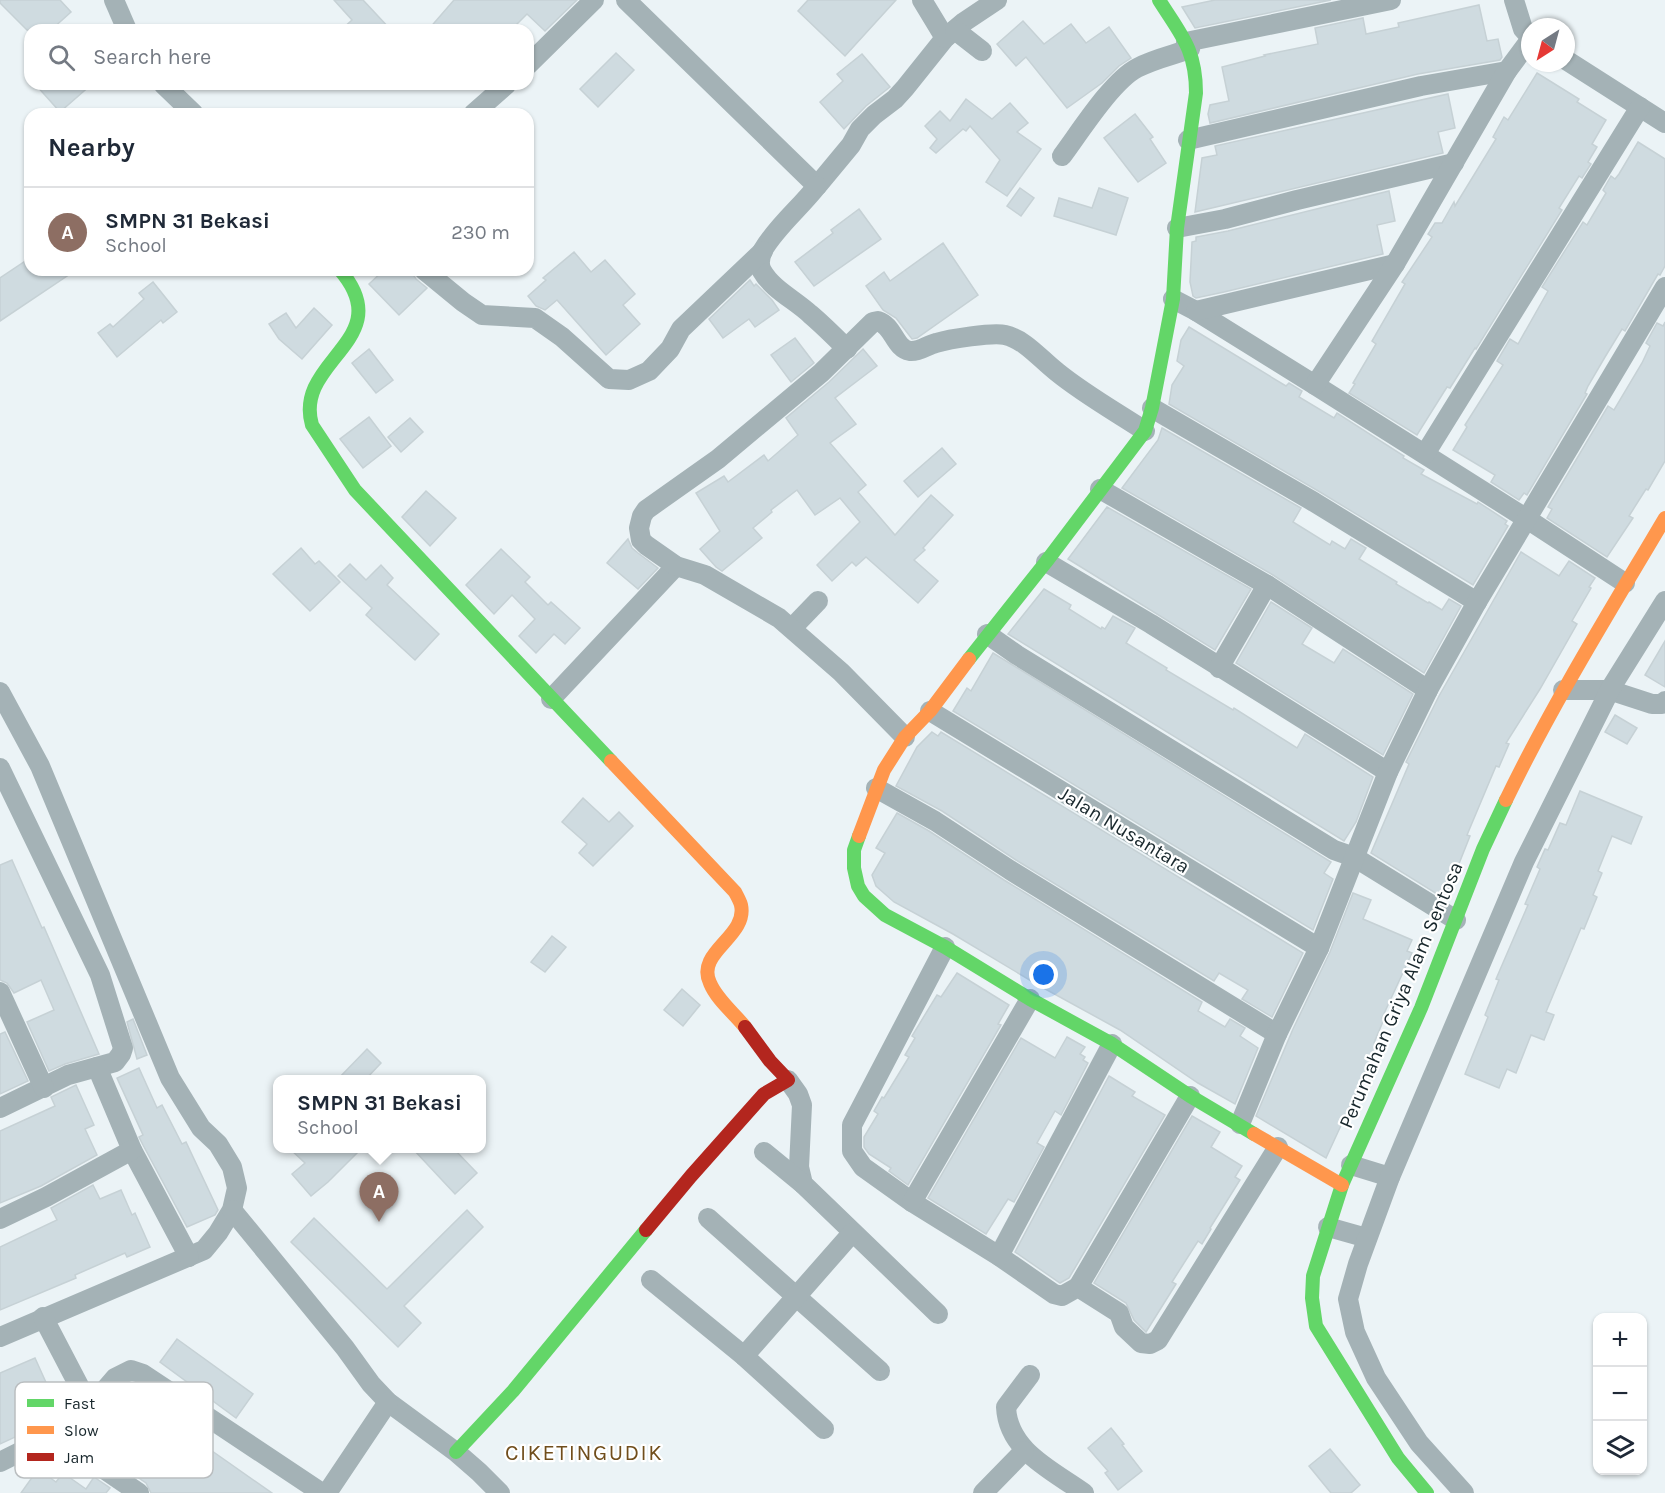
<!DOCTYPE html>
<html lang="en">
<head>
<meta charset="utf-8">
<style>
  :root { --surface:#fff; --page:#f2f2f3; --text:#1f2937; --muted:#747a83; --line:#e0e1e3; --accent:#b45309 }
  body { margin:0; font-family:Karla,sans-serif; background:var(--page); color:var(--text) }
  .controls { position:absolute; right:18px; bottom:18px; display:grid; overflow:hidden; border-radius:12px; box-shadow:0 2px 4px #0004 }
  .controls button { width:54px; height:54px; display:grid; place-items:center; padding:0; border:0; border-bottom:2px solid var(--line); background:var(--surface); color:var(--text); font:30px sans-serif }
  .compass { position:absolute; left:1521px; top:18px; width:54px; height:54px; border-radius:50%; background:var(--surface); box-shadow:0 2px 4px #0004; rotate:216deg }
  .you { position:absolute; left:1044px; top:975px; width:21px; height:21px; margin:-15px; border:4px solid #fff; border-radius:50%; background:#1a73e8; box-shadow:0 0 0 9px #1a73e833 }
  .badge { display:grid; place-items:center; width:39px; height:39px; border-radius:50%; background:var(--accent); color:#fff; font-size:20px; font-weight:700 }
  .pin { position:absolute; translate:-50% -50px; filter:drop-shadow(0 2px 3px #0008) }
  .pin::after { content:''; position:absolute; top:32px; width:21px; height:18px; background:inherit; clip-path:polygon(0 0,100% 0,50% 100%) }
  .popup { position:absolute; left:273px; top:1075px; width:213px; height:78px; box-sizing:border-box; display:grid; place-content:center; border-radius:12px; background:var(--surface); filter:drop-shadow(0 2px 4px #0005); font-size:20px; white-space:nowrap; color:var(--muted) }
  .popup b { font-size:22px; color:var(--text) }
  .popup::after { content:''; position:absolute; left:50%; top:100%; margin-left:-12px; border:12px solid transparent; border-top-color:var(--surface) }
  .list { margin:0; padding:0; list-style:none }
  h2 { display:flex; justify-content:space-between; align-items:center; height:78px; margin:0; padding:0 24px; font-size:26px }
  h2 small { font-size:20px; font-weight:400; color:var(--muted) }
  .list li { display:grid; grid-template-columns:39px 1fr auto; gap:18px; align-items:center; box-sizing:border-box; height:90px; padding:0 24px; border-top:2px solid var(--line) }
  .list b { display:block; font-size:22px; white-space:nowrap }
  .list p { margin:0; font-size:20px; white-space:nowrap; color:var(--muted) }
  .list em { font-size:20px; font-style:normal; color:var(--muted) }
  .icon { flex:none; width:33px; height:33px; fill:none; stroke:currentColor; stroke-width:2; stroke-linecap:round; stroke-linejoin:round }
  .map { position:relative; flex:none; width:1665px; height:1493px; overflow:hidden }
  .search { position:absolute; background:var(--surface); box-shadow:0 2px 4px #0004; left:24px; top:24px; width:510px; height:66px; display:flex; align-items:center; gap:15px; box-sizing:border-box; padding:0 21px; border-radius:18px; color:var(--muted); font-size:22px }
  .panel { position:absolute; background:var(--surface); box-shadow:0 2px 4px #0004; left:24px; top:108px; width:510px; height:168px; border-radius:18px }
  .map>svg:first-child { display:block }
  .building { fill:#cfdbe0; stroke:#c6d1d5; stroke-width:1.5 }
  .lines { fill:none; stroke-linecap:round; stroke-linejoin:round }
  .street { stroke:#a4b2b6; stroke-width:20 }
  .fast { stroke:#63d668; stroke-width:14 }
  .slow { stroke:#ff974d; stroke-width:14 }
  .jam { stroke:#b3261e; stroke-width:14 }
  .labels { text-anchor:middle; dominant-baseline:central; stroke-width:4.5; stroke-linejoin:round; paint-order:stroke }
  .street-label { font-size:20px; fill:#18272c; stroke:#fff }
  .quarter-label { font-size:22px; letter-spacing:1.5px; fill:#704e1c; stroke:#fff }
  .key { fill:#fff; stroke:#babec0; stroke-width:1.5 }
  .key-label { font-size:16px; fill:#18272c }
</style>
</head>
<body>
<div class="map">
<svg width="1665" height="1493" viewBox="0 0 1665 1493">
  <rect width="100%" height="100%" fill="#ebf3f6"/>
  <g class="building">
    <path d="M0 0H60L71 12 51 30H27L0 3Z"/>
    <path d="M334 0H363L391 30H341L352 20Z"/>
    <path d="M454 0H577L545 31 527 14 511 30H428Z"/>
    <path d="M808 0H896L845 56 798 11Z"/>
    <path d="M1215 0H1331L1195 28 1182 7Z"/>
    <path d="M1479 5 1487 41 1498 39 1502 57 1500 60 1418 74 1210 123 1208 114 1210 105 1229 101 1222 67 1265 56 1264 55 1318 44 1315 28 1363 18 1366 34 1399 27 1398 23Z"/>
    <path d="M1023 21 1044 44 1071 24 1086 43 1109 27 1131 58 1119 66 1102 83 1067 108 1026 57 1016 66 997 44Z"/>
    <path d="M616 53 634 70 598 107 580 89Z"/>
    <path d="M862 54 890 87 866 106 844 129 820 102 843 81 837 74Z"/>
    <path d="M1537 73 1579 99 1577 102 1606 120 1592 144 1597 147 1588 162 1591 164 1582 178 1579 176 1559 208 1562 210 1476 349 1475 348 1450 388 1447 387 1417 435 1349 393 1355 384 1353 383 1376 344 1372 341 1405 284 1402 282 1432 237 1428 234 1435 223H1442L1454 202 1455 206 1496 139 1493 137 1504 117 1508 120Z"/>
    <path d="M35 84H92L60 112Z"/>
    <path d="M1448 94 1455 128 1438 132 1443 153 1195 212 1202 158 1217 155 1215 146Z"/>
    <path d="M966 99 992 119 1010 103 1028 123 1017 132 1041 149 1007 196 986 182 1000 160 970 126 966 131 963 129 936 153 930 148 937 139 925 126 940 111 950 121Z"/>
    <path d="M1135 114 1153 137 1150 139 1166 163 1138 182 1104 138Z"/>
    <path d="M1638 142 1665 159V266L1660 275 1658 274 1625 331 1622 329 1605 357 1588 386 1585 393 1587 394 1527 495 1524 493 1519 500 1491 482 1495 475 1453 450 1467 427 1465 425 1503 365 1497 361 1510 339 1518 344 1548 291 1542 287 1583 222 1587 225 1606 193 1603 190 1611 176 1615 179 1619 174Z"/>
    <path d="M1020 188 1034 198 1021 216 1007 206Z"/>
    <path d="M1099 188 1128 198 1116 235 1054 216 1059 198 1092 208Z"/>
    <path d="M1389 191 1395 221 1377 225 1383 254 1224 292 1196 298 1193 296 1190 282 1192 242 1196 241V237L1228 231Z"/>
    <path d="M859 209 881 239 814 286 795 262 833 233 831 230Z"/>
    <path d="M943 243 978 295 917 338 912 339 896 318 883 310 866 286 884 272 890 281Z"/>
    <path d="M574 252 591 272 605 260 635 294 623 305 640 324 606 355 557 300 545 310 536 306 528 296 546 280 543 278Z"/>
    <path d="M30 258V270H76L0 321V278Z"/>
    <path d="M384 270H410L416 279 427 288 399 315 369 284Z"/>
    <path d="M750 280 754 286 756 284 772 300 779 310 755 327 749 319 723 338 709 319Z"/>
    <path d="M153 282 177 312 163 323 161 320 117 357 98 333 110 324 113 327 144 299 139 293Z"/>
    <path d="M314 308 332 325 302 359 279 339 269 324 286 313 296 328Z"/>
    <path d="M1665 322V461L1648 490 1646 489 1629 516 1633 518 1607 557 1547 518 1552 509 1548 507 1608 406 1614 410 1642 363 1650 346 1646 343 1657 323 1663 326Z"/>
    <path d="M1189 327 1286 386 1289 383 1302 391 1299 397 1334 418 1337 413 1404 456 1403 458 1424 470 1421 474 1477 504 1478 502 1507 521 1505 524 1508 526 1473 585 1320 492 1169 404 1172 385 1184 366 1177 361 1181 340Z"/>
    <path d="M795 338 814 363 791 382 771 355Z"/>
    <path d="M369 349 393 380 376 393 352 363Z"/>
    <path d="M863 349 877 366 835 398 856 424 830 443 866 485 858 492 895 535 931 495 953 515 923 548 925 550 914 560 938 581 918 603 866 557 856 566 852 562 832 581 817 565 860 522 840 498 815 515 797 490 771 510 772 512 753 528 762 538 722 571 716 567 700 549 720 531 696 493 724 476 728 482 764 455 768 461 798 435 786 418 829 382Z"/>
    <path d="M369 417 391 446 363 468 340 439Z"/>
    <path d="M410 418 423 432 401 452 388 437Z"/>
    <path d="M1162 428 1301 508 1293 522 1330 545 1332 541 1345 549 1351 539 1366 548 1359 559 1397 582 1396 584 1428 603 1429 602 1442 610 1449 599 1461 606 1424 673 1273 575 1122 488 1158 440Z"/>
    <path d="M942 448 956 464 918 497 904 481Z"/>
    <path d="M426 491 456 518 430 546 402 517Z"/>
    <path d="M1107 507 1251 589 1215 650 1068 559Z"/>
    <path d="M628 539 632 548 638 553 658 568 638 589 607 563Z"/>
    <path d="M301 548 315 564 319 561 340 582 310 611 273 574Z"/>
    <path d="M501 549 530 577 525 582 548 605 551 602 580 628 565 644 554 634 536 653 519 636 535 619 512 595 494 614 466 585Z"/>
    <path d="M1521 552 1559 576 1569 561 1595 578 1589 587 1591 588 1572 621 1577 624 1540 689 1506 743 1509 744 1499 767 1496 766 1467 835 1470 836 1445 899 1371 853 1409 764 1406 762 1439 696Z"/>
    <path d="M350 564 366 580 381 565 393 578 387 585 439 634 415 660 366 615 372 608 338 576Z"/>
    <path d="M1044 589 1071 605 1069 609 1101 629 1102 627 1105 629 1113 616 1135 628 1126 643 1167 668 1166 670 1233 710 1234 708 1297 748 1305 734 1373 777 1356 822 1344 841 1008 634Z"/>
    <path d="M1271 602 1312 628 1302 644 1334 663 1343 649 1413 694 1383 755 1236 663Z"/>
    <path d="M1665 641V687L1645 675Z"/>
    <path d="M993 653 1331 862 1324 873 1333 879 1313 930 953 711 967 688 971 691Z"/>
    <path d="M1615 715 1637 728 1627 744 1605 732Z"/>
    <path d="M932 732 938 736 941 732 1303 953 1272 1017 1242 999 1248 990 1219 973 1214 981 1016 860 942 811 896 786 917 747Z"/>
    <path d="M1580 791 1642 817 1631 844 1612 836 1598 871 1602 873 1593 895 1597 897 1584 929 1581 928 1546 1012 1554 1015 1544 1040 1531 1035 1516 1073 1507 1069 1499 1088 1465 1074 1488 1017 1485 1015 1499 980 1496 979 1528 905 1525 904 1540 869 1537 867 1545 849 1548 850 1560 823 1566 825Z"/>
    <path d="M583 798 609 822 619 812 633 826 593 866 579 853 587 844 562 822Z"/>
    <path d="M897 813 929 831 1004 880 1202 1002 1198 1011 1225 1027 1230 1019 1245 1028 1240 1036 1258 1048 1235 1104 1198 1083 1120 1030 1038 985 953 934 894 902 876 886 872 875 885 853 876 848Z"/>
    <path d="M12 860 42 928 44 927 99 1054 65 1064 49 1071 27 1022 54 1010 41 980 14 993 7 983 0 980V865Z"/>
    <path d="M1353 893 1371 900 1363 919 1412 940 1407 951 1412 953 1382 1018 1384 1019 1374 1043 1378 1045 1326 1158 1256 1116 1293 1029 1330 952Z"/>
    <path d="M552 936 566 947 545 972 531 962Z"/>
    <path d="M957 973 1009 1005 998 1024 1001 1025 908 1185 889 1171 891 1168 869 1154 864 1147V1137L878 1114 874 1111 882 1097 884 1098 909 1057 905 1055 915 1038 912 1036 937 995 941 997Z"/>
    <path d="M682 989 700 1005 683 1026 664 1010Z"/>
    <path d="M133 1019 147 1055 137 1059 127 1022Z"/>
    <path d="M5 1032 28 1081 0 1094V1034Z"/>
    <path d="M1067 1037 1085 1047 1080 1054 1085 1057 1083 1060 1088 1063 1061 1115 1055 1111 1037 1143 1044 1147 1014 1202 1008 1199 986 1234 928 1198 1021 1038 1055 1058Z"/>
    <path d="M367 1049 381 1063 365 1080H337Z"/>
    <path d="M139 1068 157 1108 162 1105 182 1144 186 1142 218 1210 215 1215 187 1227 143 1145 139 1137 143 1135 117 1078Z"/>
    <path d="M1109 1076 1135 1092 1132 1096 1165 1115 1069 1278 1060 1283 1015 1252Z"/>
    <path d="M76 1085 94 1125 85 1129 97 1155 41 1186 0 1203V1131L55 1106 51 1097Z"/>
    <path d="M1192 1116 1220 1132 1211 1147 1242 1166 1235 1177 1240 1180 1210 1228 1211 1229 1202 1244 1198 1241 1172 1282 1176 1284 1146 1332 1134 1320 1126 1303 1094 1283Z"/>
    <path d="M290 1149H361L328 1182 311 1196 292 1174 305 1163Z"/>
    <path d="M413 1149H454L477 1173 455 1194Z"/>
    <path d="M93 1185 100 1199 121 1190 132 1215 135 1213 150 1247 127 1257 125 1253 75 1275 76 1278 0 1310V1247L57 1220 51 1208Z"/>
    <path d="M467 1210 483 1227 404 1306 421 1323 398 1347 291 1242 314 1218 387 1289Z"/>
    <path d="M177 1339 253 1394 236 1418 160 1362Z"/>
    <path d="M35 1358 49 1389 55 1386 66 1410 54 1419 0 1444V1373Z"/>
    <path d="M140 1400 159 1413 155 1420 208 1456 212 1451 272 1493H151L146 1483 87 1443 101 1423 117 1434Z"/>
    <path d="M1111 1428 1124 1444 1122 1445 1142 1471 1118 1490 1105 1473 1108 1471 1088 1448Z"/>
    <path d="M1330 1449 1360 1485 1351 1493H1331L1309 1466Z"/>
    <path d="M38 1469 56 1482 63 1473 86 1489 94 1477 110 1488 106 1493H21Z"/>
  </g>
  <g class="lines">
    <g class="street">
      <path d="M114 0 127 30"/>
      <path d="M626 0 817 186 851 145 860 129 874 115 895 99 905 88 945 38 964 22 997 0"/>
      <path d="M922 0 945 38"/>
      <path d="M1514 0 1523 29 1530 37"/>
      <path d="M955 30 982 51"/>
      <path d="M1186 42 1391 0"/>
      <path d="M1566 60 1665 123"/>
      <path d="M528 65 594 0"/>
      <path d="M163 84 194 114"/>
      <path d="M473 114 507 84"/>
      <path d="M1188 140 1421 86 1507 71"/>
      <path d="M1062 156C1080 132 1112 81 1137 68 1154 59 1173 55 1190 49"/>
      <path d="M817 186C800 208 777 226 763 250 760 257 758 264 762 271 772 289 795 300 810 314 823 325 835 337 847 349"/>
      <path d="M1177 228 1225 219 1297 200 1454 163"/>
      <path d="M424 270 463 302 482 315 535 318 562 337 609 379 629 380 649 371 670 349 681 329 763 251"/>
      <path d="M1173 299 1196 311 1315 385 1527 519 1625 583"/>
      <path d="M1196 311 1395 264"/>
      <path d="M1315 385 1395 264 1507 71 1530 40"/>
      <path d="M1152 408 1314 502 1477 602"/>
      <path d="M1425 454 1640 107"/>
      <path d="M1100 489 1267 585 1428 690"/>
      <path d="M1046 562 1151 624 1388 772"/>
      <path d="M792 628 818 601"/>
      <path d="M987 634 1017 655 1334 850 1354 857 1456 920"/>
      <path d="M1219 668 1267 585"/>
      <path d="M1563 690H1609L1652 704H1662L1665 701"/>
      <path d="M0 692 40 766 170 1078 201 1128 218 1144 232 1167 237 1188 232 1210 218 1233 204 1250 0 1337"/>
      <path d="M551 699 676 566"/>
      <path d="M930 711 1319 948"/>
      <path d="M905 737 841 672 779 618 705 575 676 566 646 545 641 540 639 528 642 516 646 510 718 459 821 373 873 322 878 321C894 326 894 348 910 351 920 352 927 345 936 343 949 339 993 332 1005 335 1026 340 1040 359 1057 372 1084 394 1116 412 1145 431"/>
      <path d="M0 768 100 975 123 1048 121 1054 115 1062 68 1075 0 1108"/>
      <path d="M876 788 935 821 1010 870 1277 1034"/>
      <path d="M945 947 852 1125V1151L863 1167 912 1202 999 1256 1054 1294 1062 1296 1078 1287 1119 1313 1124 1327 1141 1343 1150 1344 1158 1340 1278 1147"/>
      <path d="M0 992 44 1088"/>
      <path d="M97 1067 132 1150 189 1257"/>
      <path d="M788 1080 798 1094 802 1105 799 1167 803 1184 938 1314"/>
      <path d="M1240 1124 1277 1034 1319 948 1388 772 1428 690 1477 602 1665 287"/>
      <path d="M764 1152 803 1184"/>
      <path d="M1351 1165 1390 1177"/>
      <path d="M912 1202 1030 999"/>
      <path d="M232 1210 345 1348 371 1384 388 1402 456 1452 479 1472 500 1493"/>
      <path d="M708 1218 880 1371"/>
      <path d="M0 1219 46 1197 132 1150"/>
      <path d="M1328 1227 1367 1238"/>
      <path d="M999 1256 1112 1044"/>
      <path d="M651 1280 744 1356"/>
      <path d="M1078 1287 1190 1096"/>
      <path d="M43 1317 90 1407"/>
      <path d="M1030 1375 1006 1407C1008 1451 1052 1470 1084 1493"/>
      <path d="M824 1429 744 1356 852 1233"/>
      <path d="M54 1435 139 1493"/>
      <path d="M0 1462 54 1435 90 1407 115 1378 131 1370 143 1374 322 1493"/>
      <path d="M327 1493 388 1402"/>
      <path d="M983 1493 1024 1451"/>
      <path d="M1464 1493 1419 1443 1376 1378 1355 1332 1348 1299 1358 1264 1390 1177 1524 862 1612 686 1665 601"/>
    </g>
    <g class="fast">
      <path d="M340 270C400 340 293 360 312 425L355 490 611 761"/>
      <path d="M969 659 1046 562 1145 431 1152 408 1173 299 1177 228 1196 93C1196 49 1181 35 1159 0"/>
      <path d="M859 836 854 850V868L858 886 864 896 885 915 945 947 1030 999 1112 1044 1190 1096 1254 1134"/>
      <path d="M456 1452 513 1391 646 1230"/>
      <path d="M1427 1493 1398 1458 1316 1326 1312 1298 1313 1276 1342 1185 1421 1008 1483 849 1506 800"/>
    </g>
    <g class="slow">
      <path d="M611 761 735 892C737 896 740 901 741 905 748 937 695 952 710 983 717 1000 734 1013 745 1027"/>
      <path d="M1506 800C1553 703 1610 611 1665 518"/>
      <path d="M859 836 884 770 905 737 930 711 969 659"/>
      <path d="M1254 1134 1342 1185"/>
    </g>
    <path class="jam" d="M646 1230 691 1176 764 1094 788 1080 770 1061 745 1027"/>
  </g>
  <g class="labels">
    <g class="street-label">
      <text transform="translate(1124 830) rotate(31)">Jalan Nusantara</text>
      <text transform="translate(1401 995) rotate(-67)">Perumahan Griya Alam Sentosa</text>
    </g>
    <g class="quarter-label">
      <text x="584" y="1453">CIKETINGUDIK</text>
    </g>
  </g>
  <rect x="15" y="1382" width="198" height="96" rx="9" class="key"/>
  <rect x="27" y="1399" width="27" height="8" fill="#63d668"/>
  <rect x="27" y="1426" width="27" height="8" fill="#ff974d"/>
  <rect x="27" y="1453" width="27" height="8" fill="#b3261e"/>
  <g class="key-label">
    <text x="64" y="1409">Fast</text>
    <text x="64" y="1436">Slow</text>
    <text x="64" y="1463">Jam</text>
  </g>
</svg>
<div class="controls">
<button>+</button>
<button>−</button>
<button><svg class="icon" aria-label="layers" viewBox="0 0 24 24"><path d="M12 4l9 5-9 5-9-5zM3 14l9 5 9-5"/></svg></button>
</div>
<svg class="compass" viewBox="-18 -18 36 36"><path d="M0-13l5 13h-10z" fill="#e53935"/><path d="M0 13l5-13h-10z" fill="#747a83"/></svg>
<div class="you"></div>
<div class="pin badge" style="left:379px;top:1222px;background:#8d6e63">A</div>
<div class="popup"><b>SMPN 31 Bekasi</b>School</div>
<div class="search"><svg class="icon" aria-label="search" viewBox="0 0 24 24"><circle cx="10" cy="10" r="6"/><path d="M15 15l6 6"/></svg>Search here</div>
<section class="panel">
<h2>Nearby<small></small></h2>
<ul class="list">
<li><span class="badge" style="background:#8d6e63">A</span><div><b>SMPN 31 Bekasi</b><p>School</p></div><em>230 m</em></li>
</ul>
</section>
</div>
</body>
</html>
